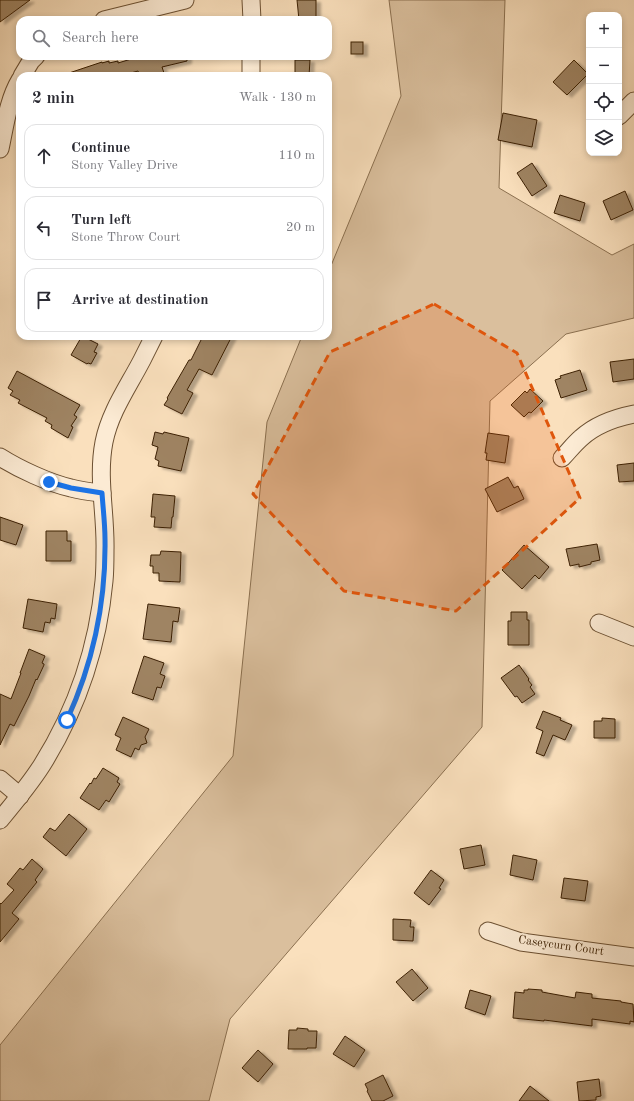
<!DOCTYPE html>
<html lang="en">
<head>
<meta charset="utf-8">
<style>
  :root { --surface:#fff; --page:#f7f7f7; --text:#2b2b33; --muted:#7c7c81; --line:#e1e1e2 }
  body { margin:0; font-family:"Old Standard TT",serif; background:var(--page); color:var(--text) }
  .controls { position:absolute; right:12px; top:12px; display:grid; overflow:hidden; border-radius:8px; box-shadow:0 2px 6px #0003 }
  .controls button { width:36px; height:36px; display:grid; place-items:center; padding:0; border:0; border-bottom:1px solid var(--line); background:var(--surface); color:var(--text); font:20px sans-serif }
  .stop { position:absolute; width:12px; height:12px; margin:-9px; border:3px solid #1a73e8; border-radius:50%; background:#fff }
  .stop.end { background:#1a73e8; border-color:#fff; box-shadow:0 1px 4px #0008 }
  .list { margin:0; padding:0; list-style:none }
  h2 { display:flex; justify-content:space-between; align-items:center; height:52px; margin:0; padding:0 16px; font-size:17px }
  h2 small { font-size:13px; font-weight:400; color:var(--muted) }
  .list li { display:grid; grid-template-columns:26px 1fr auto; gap:12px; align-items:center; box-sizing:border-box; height:64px; margin:0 8px 8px; padding:0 8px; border:1px solid var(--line); border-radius:12px }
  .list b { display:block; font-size:15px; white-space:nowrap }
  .list p { margin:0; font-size:13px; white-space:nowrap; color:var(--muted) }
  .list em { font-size:13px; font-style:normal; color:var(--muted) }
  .icon { flex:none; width:22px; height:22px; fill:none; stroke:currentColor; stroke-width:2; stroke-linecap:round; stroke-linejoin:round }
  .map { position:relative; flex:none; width:634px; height:1101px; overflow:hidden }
  .search { position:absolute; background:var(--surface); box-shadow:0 2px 6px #0003; left:16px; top:16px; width:316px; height:44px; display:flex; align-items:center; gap:10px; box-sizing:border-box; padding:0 14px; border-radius:12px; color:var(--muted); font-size:15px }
  .panel { position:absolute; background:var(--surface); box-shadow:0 2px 6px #0003; left:16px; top:72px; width:316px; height:268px; border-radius:12px }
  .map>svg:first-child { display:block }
  .green { fill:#dabf9d; stroke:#8b7050 }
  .building { fill:#9f8464; stroke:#3c2003; filter:url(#shadow) }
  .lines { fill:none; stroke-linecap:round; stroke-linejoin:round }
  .street-casing { stroke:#6c5032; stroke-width:19 }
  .street { stroke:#fcebd4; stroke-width:17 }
  .route { stroke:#1a73e8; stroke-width:5 }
  .marked { fill:#df560c; fill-opacity:0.2; stroke:#df560c; stroke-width:3; stroke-dasharray:8 5; stroke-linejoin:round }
  .labels { text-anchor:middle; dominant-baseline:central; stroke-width:3.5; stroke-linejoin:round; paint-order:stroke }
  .street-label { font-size:12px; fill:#3c2003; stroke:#fcebd4 }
</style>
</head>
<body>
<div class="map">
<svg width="634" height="1101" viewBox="0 0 634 1101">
  <defs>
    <filter id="shadow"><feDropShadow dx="4.5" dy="2.5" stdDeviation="1" flood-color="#0004"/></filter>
  </defs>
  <rect width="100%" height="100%" fill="#fae0bd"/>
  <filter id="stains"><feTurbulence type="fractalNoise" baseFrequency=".005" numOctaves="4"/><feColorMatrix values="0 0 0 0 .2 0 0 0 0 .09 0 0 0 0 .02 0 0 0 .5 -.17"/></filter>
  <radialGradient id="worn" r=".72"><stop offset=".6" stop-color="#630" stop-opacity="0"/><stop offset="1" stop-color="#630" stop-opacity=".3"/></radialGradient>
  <path class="green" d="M389 0H505L499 188 612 255 634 244V318L566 334 490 401 482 727 230 1019 209 1101H0V1045L233 756 267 422 302 336H328V273L401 96Z"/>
  <g class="building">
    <path d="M0 0H30L0 22Z"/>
    <path d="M297 0H316V20H299Z"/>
    <rect x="351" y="42" width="12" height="12"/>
    <path d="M141 56H187V61L162 67 165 76H140L138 71 120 76H66V74L102 62V63L109 61V63L118 61V63Z"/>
    <path d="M295 60H310L309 76 295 75Z"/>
    <path d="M574 60 588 74 567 95 553 82Z"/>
    <path d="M503 113 537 120 532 147 498 140Z"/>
    <path d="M532 163 547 186 532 196 517 173Z"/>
    <path d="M625 191 633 210 611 220 603 201Z"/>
    <path d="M560 195 585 203 580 221 554 213Z"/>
    <path d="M82 336 98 344 94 352 97 353 91 364 88 363 87 364 71 355Z"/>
    <path d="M203 336H232L212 375 199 369 187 390 193 393 182 414 164 405 168 399 167 398 189 360H191Z"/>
    <path d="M634 359V379L613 382 610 362Z"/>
    <path d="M580 370 587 390 561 398 555 380 561 378 560 376Z"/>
    <path d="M17 371 80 405 74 415 77 417 71 426 73 427 68 438 51 428 52 425 45 421 47 418 18 403 20 400 10 395 13 391 8 388Z"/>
    <path d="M530 389 543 401 531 413 529 412 524 417 511 405 525 391 527 393Z"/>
    <path d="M155 432 163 434 164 432 189 438 181 471 158 466 159 461 155 459 158 447 152 445Z"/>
    <path d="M488 433 509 436 505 463 486 460 487 453H485Z"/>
    <path d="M634 463V481L619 482 617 465Z"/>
    <path d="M508 477 514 488 518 486 524 499 497 512 485 489Z"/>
    <path d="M153 494 175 496 173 517H172L171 528 154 527 155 517H151Z"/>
    <path d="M0 517 23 525 16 545 0 540Z"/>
    <path d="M46 531H67V541H71V561H46Z"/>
    <path d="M597 544 600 560 591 562V564L579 567V564L570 566 566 549Z"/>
    <path d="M524 545 549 567 539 579 535 575 522 589 502 570Z"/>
    <path d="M161 551 181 552 180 582 159 581V573H153V566H150L151 555H160Z"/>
    <path d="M28 599 57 604 55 619 51 618 50 623 45 622 43 632 23 628Z"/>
    <path d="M148 604 180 608 178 622 173 621 171 642 143 639Z"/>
    <path d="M511 612H527V620H529V645H508V621H511Z"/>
    <path d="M29 649 45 656 42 663 44 664V665L37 680 36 679 29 696 14 726 10 724 0 745V694L11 699 21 673H20Z"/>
    <path d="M144 656 164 663 160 674 165 676 161 688 157 687 153 700 132 693Z"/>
    <path d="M519 665 529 679 528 680 532 685 530 687 535 694 522 703 517 696 515 697 501 678Z"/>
    <path d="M543 711 561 718 560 720 572 725 565 740 553 735 544 756 536 753 543 731 536 728Z"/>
    <path d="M123 717 149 729 145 737 147 743 141 745 139 750 135 748 131 757 116 750 121 738 115 735Z"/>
    <path d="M602 718 615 719V738H594V721H602Z"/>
    <path d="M103 768 119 778 117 782 120 784 109 802 106 800 99 810 80 798 90 783 91 784 94 778 96 779Z"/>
    <path d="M69 814 87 829 66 856 43 837 50 828 55 831Z"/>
    <path d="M481 845 485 865 464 869 460 849Z"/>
    <path d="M513 855 537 860 533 880 510 875Z"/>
    <path d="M32 859 43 869 35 880 37 882 12 913 19 919 0 942V903L1 904 14 890 7 884 20 868 23 870Z"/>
    <path d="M431 870 444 880 439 888 441 889 429 905 414 893Z"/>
    <path d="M564 878 588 881 585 901 561 898Z"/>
    <path d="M393 919 411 920 410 927H414L413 941 393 940Z"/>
    <path d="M412 969 428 988 413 1001 396 982Z"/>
    <path d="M528 989 542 990V992L575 998 576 992 592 994V998L621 1001V1002L633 1004 634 1022 630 1021V1024L592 1019V1026L544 1020V1021L513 1018 515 992 524 993V990H528Z"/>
    <path d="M470 990 491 996 485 1015 465 1008Z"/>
    <path d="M297 1028 308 1029V1031H317L316 1048H307V1049H288L289 1030H297Z"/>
    <path d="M345 1036 365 1050 354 1067 333 1054Z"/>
    <path d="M258 1050 273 1064 258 1082 242 1068Z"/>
    <path d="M383 1075 393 1096 383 1101H372L367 1091 368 1090 365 1084Z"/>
    <path d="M599 1079 601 1096 596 1097V1100L579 1101 577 1082Z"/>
    <path d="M530 1086 549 1101H519Z"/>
  </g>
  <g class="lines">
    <g class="street-casing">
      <g id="street">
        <path d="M251 0 252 20"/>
        <path d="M104 20 185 0"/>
        <path d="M22 76 31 61 36 56"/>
        <path d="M251 76V56"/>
        <path d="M619 116 634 101"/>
        <path d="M0 149C5 126 8 100 20 80"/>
        <path d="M0 457C19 469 49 483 71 488 81 491 91 492 102 493"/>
        <path d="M562 458C568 452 574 444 581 438 596 424 614 418 634 414"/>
        <path d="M599 623 634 637"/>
        <path d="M0 779 20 796"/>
        <path d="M0 820C15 802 30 784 42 765 77 709 98 646 104 581 105 571 105 560 105 550 106 514 97 478 104 442 110 412 128 387 142 360 146 352 150 344 154 336"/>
        <path d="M488 931 521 942 634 957"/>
      </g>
    </g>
    <use href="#street" class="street"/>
  </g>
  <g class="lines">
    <path class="route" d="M49 482 71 488 102 493C103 508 105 524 105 539 106 602 93 663 67 720"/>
  </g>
  <path class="marked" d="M434 304 517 353 580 498 456 611 344 591 253 494 330 352Z"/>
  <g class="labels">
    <g class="street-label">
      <text transform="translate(561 946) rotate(8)">Caseycurn Court</text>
    </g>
  </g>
  <rect width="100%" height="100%" filter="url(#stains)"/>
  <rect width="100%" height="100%" fill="url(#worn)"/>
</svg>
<div class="controls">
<button>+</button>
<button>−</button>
<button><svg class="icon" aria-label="locate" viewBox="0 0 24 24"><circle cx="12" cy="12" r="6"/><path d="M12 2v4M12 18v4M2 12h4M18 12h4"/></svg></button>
<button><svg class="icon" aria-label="layers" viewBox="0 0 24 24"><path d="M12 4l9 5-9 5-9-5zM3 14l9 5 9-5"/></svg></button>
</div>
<div class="stop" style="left:67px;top:720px"></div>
<div class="stop end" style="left:49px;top:482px"></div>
<div class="search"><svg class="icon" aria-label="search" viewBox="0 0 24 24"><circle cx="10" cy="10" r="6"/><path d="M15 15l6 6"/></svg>Search here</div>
<section class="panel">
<h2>2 min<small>Walk · 130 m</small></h2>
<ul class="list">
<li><svg class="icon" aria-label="ahead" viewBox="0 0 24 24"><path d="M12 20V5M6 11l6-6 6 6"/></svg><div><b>Continue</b><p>Stony Valley Drive</p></div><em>110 m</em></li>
<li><svg class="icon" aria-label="left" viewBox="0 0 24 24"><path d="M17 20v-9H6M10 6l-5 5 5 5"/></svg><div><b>Turn left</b><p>Stone Throw Court</p></div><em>20 m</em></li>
<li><svg class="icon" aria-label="arrive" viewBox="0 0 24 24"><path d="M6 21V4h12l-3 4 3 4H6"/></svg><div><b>Arrive at destination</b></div></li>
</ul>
</section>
</div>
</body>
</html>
